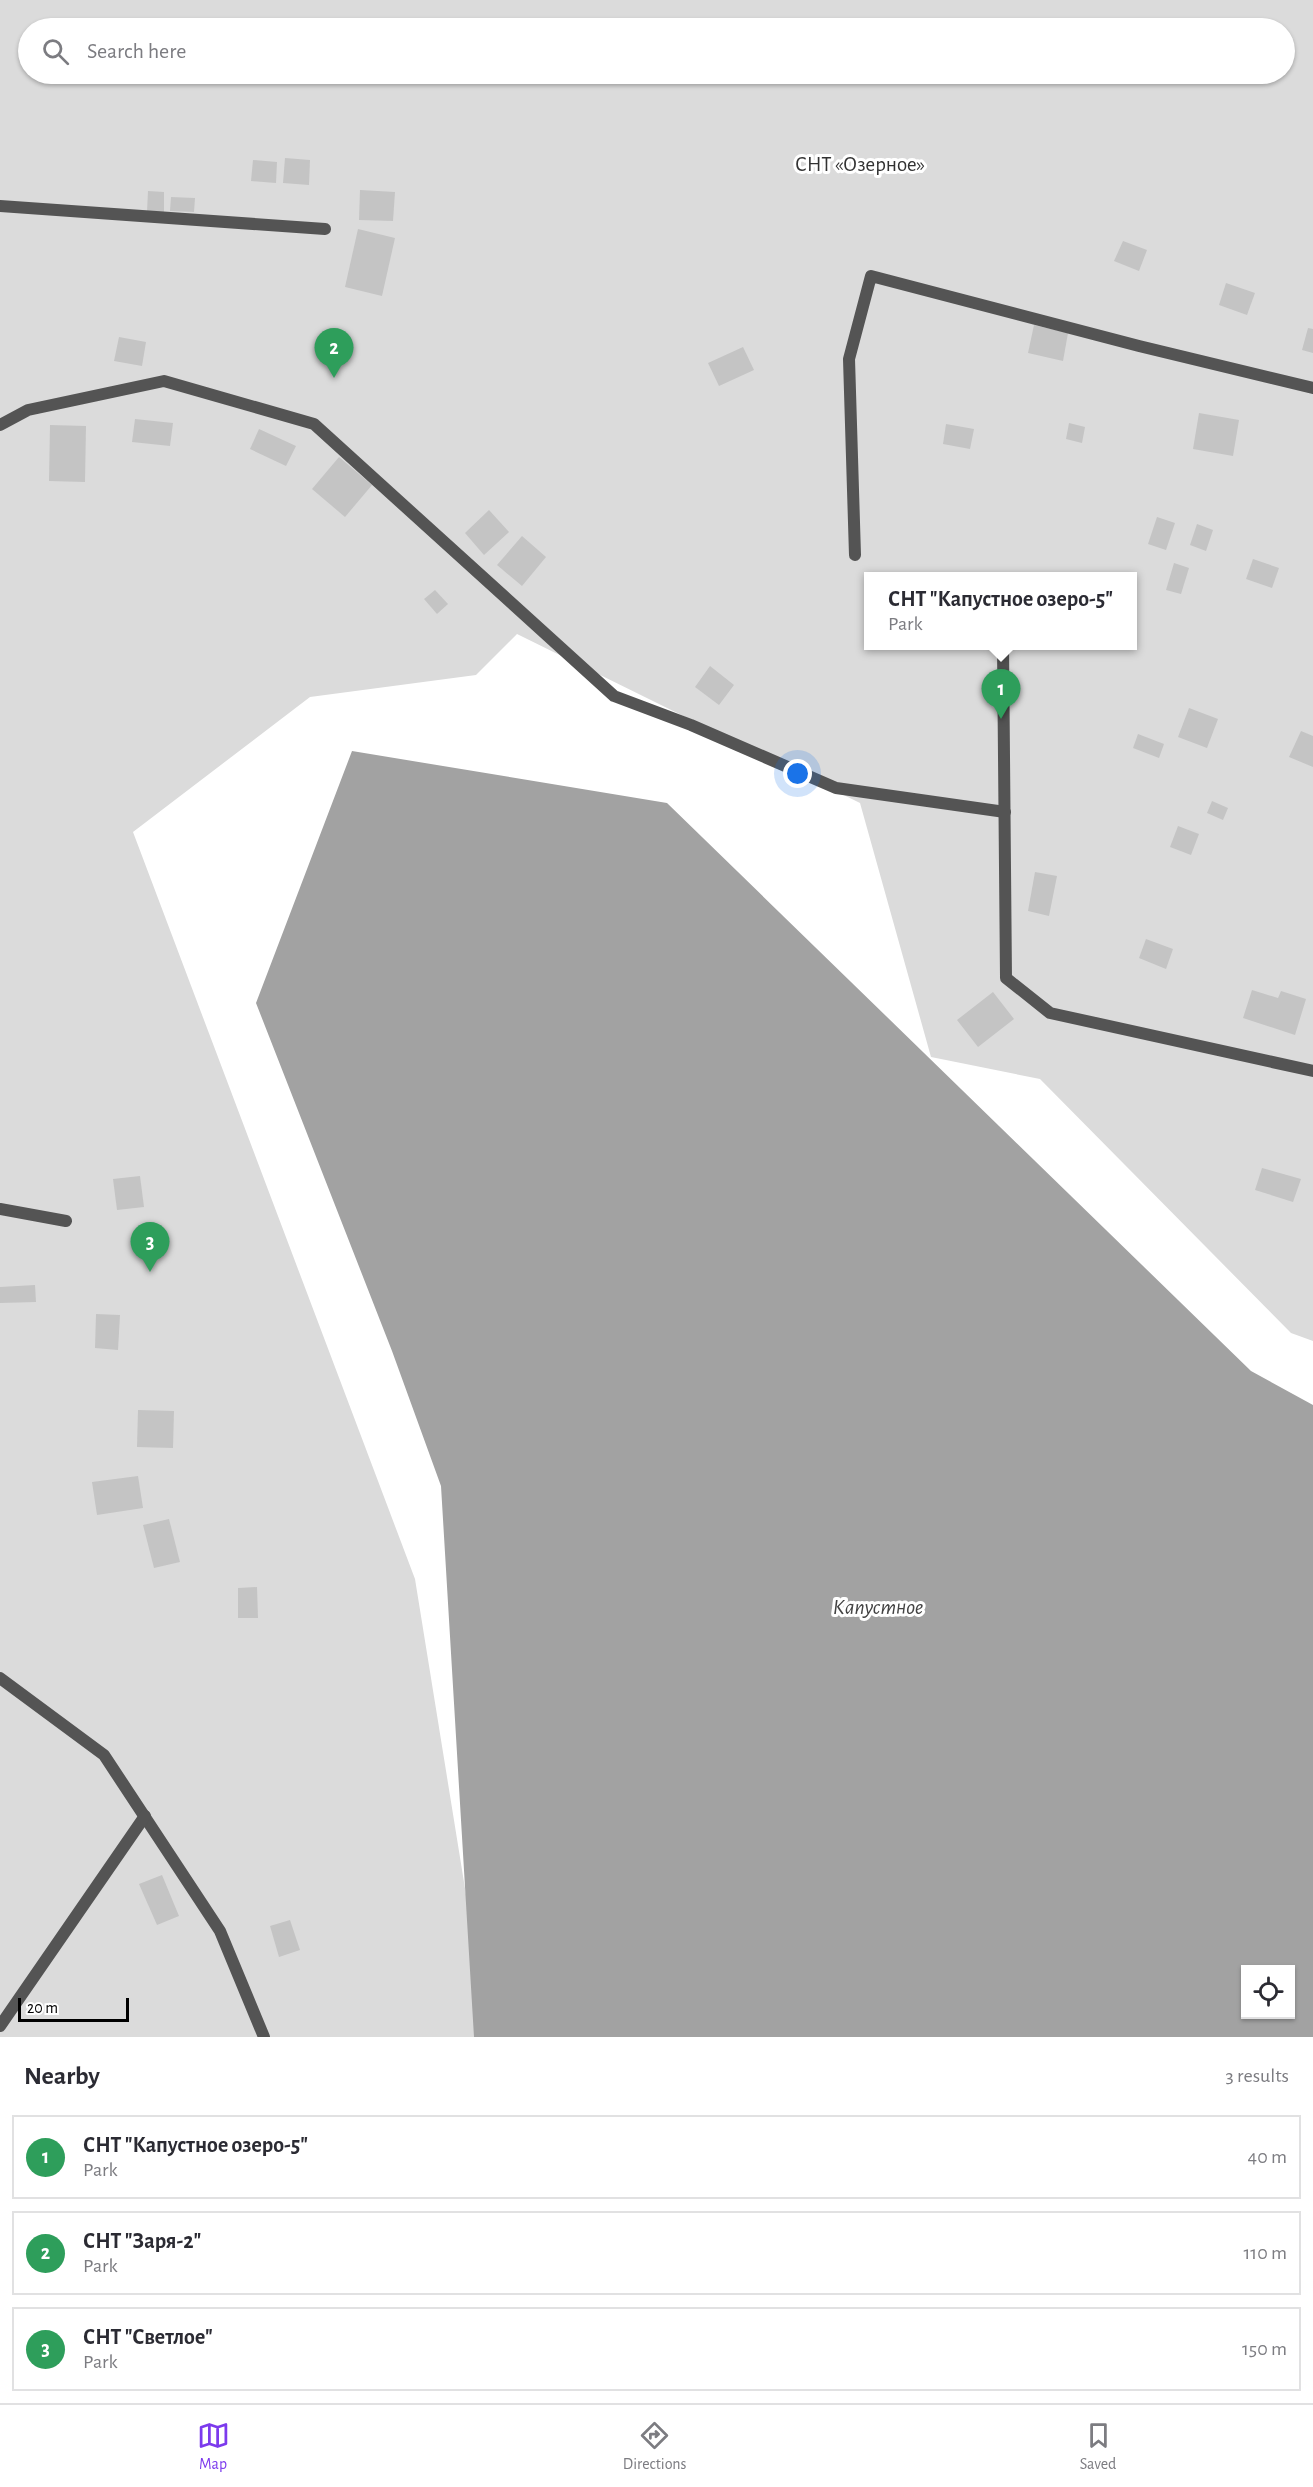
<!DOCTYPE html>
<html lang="en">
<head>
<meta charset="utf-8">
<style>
  :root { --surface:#fff; --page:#f2f2f3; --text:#2b2b33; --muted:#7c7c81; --line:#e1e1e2; --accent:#7c3aed }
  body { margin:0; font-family:"Alegreya Sans",sans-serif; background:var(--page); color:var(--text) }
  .controls { position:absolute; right:18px; bottom:18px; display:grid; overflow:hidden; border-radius:0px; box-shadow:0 2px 4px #0004 }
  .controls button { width:54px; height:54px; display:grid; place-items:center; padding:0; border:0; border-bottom:2px solid var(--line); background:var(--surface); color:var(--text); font:30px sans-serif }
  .scale { position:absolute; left:18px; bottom:15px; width:111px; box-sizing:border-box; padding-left:6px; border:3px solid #000; border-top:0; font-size:16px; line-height:21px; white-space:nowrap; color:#000; -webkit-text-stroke:4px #fff; paint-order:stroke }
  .you { position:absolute; left:798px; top:774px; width:21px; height:21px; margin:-15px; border:4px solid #fff; border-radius:50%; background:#1a73e8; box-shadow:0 0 0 9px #1a73e833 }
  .badge { display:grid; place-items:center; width:39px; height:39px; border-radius:50%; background:var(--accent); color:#fff; font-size:20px; font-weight:700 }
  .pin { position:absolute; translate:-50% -50px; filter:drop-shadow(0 2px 3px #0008) }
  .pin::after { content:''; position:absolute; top:32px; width:21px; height:18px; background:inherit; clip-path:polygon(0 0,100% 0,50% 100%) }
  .popup { position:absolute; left:864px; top:572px; width:273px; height:78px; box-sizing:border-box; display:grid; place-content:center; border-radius:0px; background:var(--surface); filter:drop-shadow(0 2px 4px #0005); font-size:20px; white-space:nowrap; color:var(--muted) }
  .popup b { font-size:22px; color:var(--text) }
  .popup::after { content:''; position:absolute; left:50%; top:100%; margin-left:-12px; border:12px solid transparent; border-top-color:var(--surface) }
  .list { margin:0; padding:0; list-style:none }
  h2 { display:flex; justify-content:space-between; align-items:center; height:78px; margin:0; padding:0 24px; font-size:26px }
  h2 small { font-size:20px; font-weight:400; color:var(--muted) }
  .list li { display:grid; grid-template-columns:39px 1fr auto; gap:18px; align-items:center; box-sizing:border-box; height:84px; margin:0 12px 12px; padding:0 12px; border:2px solid var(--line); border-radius:0px }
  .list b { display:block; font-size:22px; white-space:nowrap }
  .list p { margin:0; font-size:20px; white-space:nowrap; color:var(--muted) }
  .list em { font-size:20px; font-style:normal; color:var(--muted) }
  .icon { flex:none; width:33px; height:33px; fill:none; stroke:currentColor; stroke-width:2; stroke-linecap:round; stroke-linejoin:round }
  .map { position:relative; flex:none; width:1313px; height:2037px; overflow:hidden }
  .search { position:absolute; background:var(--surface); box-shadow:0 2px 4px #0004; left:18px; right:18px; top:18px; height:66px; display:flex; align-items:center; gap:15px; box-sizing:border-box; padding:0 21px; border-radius:33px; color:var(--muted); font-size:22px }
  .sheet { height:366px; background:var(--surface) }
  nav { display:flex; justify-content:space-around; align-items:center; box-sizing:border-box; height:84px; border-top:2px solid var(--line); background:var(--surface); font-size:16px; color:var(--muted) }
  nav a { display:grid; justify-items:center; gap:3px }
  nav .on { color:var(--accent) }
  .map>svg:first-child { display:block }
  .green { fill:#dbdbdb; fill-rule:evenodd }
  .water { fill:#a2a2a2; fill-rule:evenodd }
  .building { fill:#c4c4c4 }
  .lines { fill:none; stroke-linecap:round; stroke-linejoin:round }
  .lane { stroke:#545454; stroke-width:12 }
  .labels { text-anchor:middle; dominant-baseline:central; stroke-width:6; stroke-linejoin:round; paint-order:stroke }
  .park-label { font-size:21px; fill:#323232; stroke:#fff }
  .water-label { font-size:22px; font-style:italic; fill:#434343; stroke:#fff }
</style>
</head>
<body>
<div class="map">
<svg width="1313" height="2037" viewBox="0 0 1313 2037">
  <rect width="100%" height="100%" fill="#fff"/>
  <path class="green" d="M0 0H1313V1341L1291 1333 1040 1079 931 1057 860 803 517 634 476 675 310 697 133 832 415 1579 479 1975 475 2037H0ZM28 28H1284V74H28ZM869 576H1133V646H869Z"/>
  <path class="water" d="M352 751 667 803 1251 1371 1313 1405V2037H474L441 1486 392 1351 256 1003ZM1246 1970H1290V2014H1246Z"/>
  <g class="building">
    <path d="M285 158 310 160 309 185 283 183Z"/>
    <path d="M253 160 277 162 276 183 251 181Z"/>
    <path d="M360 190 395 192 393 221 359 220Z"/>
    <path d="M148 191 164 192V212H147Z"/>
    <path d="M171 197 195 198 194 212 170 211Z"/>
    <path d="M358 229 395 238 382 296 345 287Z"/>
    <path d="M1123 241 1147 250 1139 271 1114 261Z"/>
    <path d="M1226 283 1255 293 1247 315 1219 305Z"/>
    <path d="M1034 325 1068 333 1063 361 1028 353Z"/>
    <path d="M1308 328 1313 329V353L1302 350Z"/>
    <path d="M119 337 146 342 142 366 114 361Z"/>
    <path d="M743 347 754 370 719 386 708 363Z"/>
    <path d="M1199 413 1239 420 1233 456 1193 449Z"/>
    <path d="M135 419 173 423 170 446 132 442Z"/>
    <path d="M1069 423 1085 427 1082 443 1066 439Z"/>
    <path d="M946 424 974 429 970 449 943 444Z"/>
    <path d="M50 425 86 426 85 482 49 481Z"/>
    <path d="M259 429 296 446 286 466 250 449Z"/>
    <path d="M339 457 372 485 345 517 312 489Z"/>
    <path d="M489 510 509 532 484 555 465 533Z"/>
    <path d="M1157 517 1175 523 1166 550 1148 544Z"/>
    <path d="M1197 524 1213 530 1206 551 1190 545Z"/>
    <path d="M522 536 546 557 522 586 497 565Z"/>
    <path d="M1253 559 1279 568 1272 588 1246 579Z"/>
    <path d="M1174 563 1189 568 1181 594 1166 590Z"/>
    <path d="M435 590 448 604 437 614 424 599Z"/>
    <path d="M710 666 734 685 719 705 695 687Z"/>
    <path d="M1189 708 1218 719 1207 748 1178 737Z"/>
    <path d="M1301 731 1313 736V767L1289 757Z"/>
    <path d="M1138 734 1164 744 1159 758 1133 748Z"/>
    <path d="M1212 801 1228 808 1223 820 1207 813Z"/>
    <path d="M1178 826 1199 834 1191 855 1170 847Z"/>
    <path d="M1035 872 1057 876 1049 916 1028 911Z"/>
    <path d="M1146 939 1173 949 1166 969 1139 958Z"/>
    <path d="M1252 990 1278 998 1281 991 1306 999 1295 1035 1243 1018Z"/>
    <path d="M993 992 1014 1019 978 1047 957 1020Z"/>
    <path d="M1262 1168 1301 1179 1293 1202 1255 1190Z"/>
    <path d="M140 1176 144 1207 117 1210 113 1179Z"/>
    <path d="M35 1285 36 1302 0 1303V1287Z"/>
    <path d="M96 1314 120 1315 118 1350 95 1348Z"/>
    <path d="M138 1410 174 1411 173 1448 137 1447Z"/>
    <path d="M138 1476 143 1508 97 1515 92 1482Z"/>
    <path d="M169 1519 180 1562 154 1568 143 1525Z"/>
    <path d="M257 1587 258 1618H238V1588Z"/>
    <path d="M162 1875 179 1916 157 1925 139 1884Z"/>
    <path d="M290 1920 300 1950 279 1957 270 1926Z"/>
  </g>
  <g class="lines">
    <g class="lane">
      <path d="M0 206 325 229"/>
      <path d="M0 425 28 410 164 381 314 424 614 696 691 725 836 788 1005 812"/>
      <path d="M855 555 849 359 871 276 1139 346 1313 388"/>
      <path d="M1003 646 1006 978 1050 1013 1313 1071"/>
      <path d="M0 1209 66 1221"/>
      <path d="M0 1678 104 1755 220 1931 264 2037"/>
      <path d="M0 2026 145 1816"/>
    </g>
  </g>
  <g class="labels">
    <g class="park-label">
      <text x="860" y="164">СНТ «Озерное»</text>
    </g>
    <g class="water-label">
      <text x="878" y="1607">Капустное</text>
    </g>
  </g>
</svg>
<div class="controls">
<button><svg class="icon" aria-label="locate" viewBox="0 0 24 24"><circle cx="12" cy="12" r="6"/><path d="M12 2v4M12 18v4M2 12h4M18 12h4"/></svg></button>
</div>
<div class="scale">20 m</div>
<div class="you"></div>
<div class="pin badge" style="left:1001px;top:719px;background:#2e9e5b">1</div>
<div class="popup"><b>СНТ &quot;Капустное озеро-5&quot;</b>Park</div>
<div class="pin badge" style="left:334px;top:378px;background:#2e9e5b">2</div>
<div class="pin badge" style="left:150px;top:1272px;background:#2e9e5b">3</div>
<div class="search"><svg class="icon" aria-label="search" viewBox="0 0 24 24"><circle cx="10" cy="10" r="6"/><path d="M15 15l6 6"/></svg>Search here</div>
</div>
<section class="sheet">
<h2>Nearby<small>3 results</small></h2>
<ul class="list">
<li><span class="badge" style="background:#2e9e5b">1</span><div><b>СНТ &quot;Капустное озеро-5&quot;</b><p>Park</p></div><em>40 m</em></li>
<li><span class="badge" style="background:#2e9e5b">2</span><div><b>СНТ &quot;Заря-2&quot;</b><p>Park</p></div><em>110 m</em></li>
<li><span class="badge" style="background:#2e9e5b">3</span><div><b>СНТ &quot;Светлое&quot;</b><p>Park</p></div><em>150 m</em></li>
</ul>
</section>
<nav>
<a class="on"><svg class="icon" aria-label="map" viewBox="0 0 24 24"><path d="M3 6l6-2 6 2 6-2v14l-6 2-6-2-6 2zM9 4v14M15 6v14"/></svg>Map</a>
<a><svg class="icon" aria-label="directions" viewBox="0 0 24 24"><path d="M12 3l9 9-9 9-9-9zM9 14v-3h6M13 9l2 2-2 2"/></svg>Directions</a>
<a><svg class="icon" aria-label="saved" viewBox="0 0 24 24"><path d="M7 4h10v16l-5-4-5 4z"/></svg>Saved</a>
</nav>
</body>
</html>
